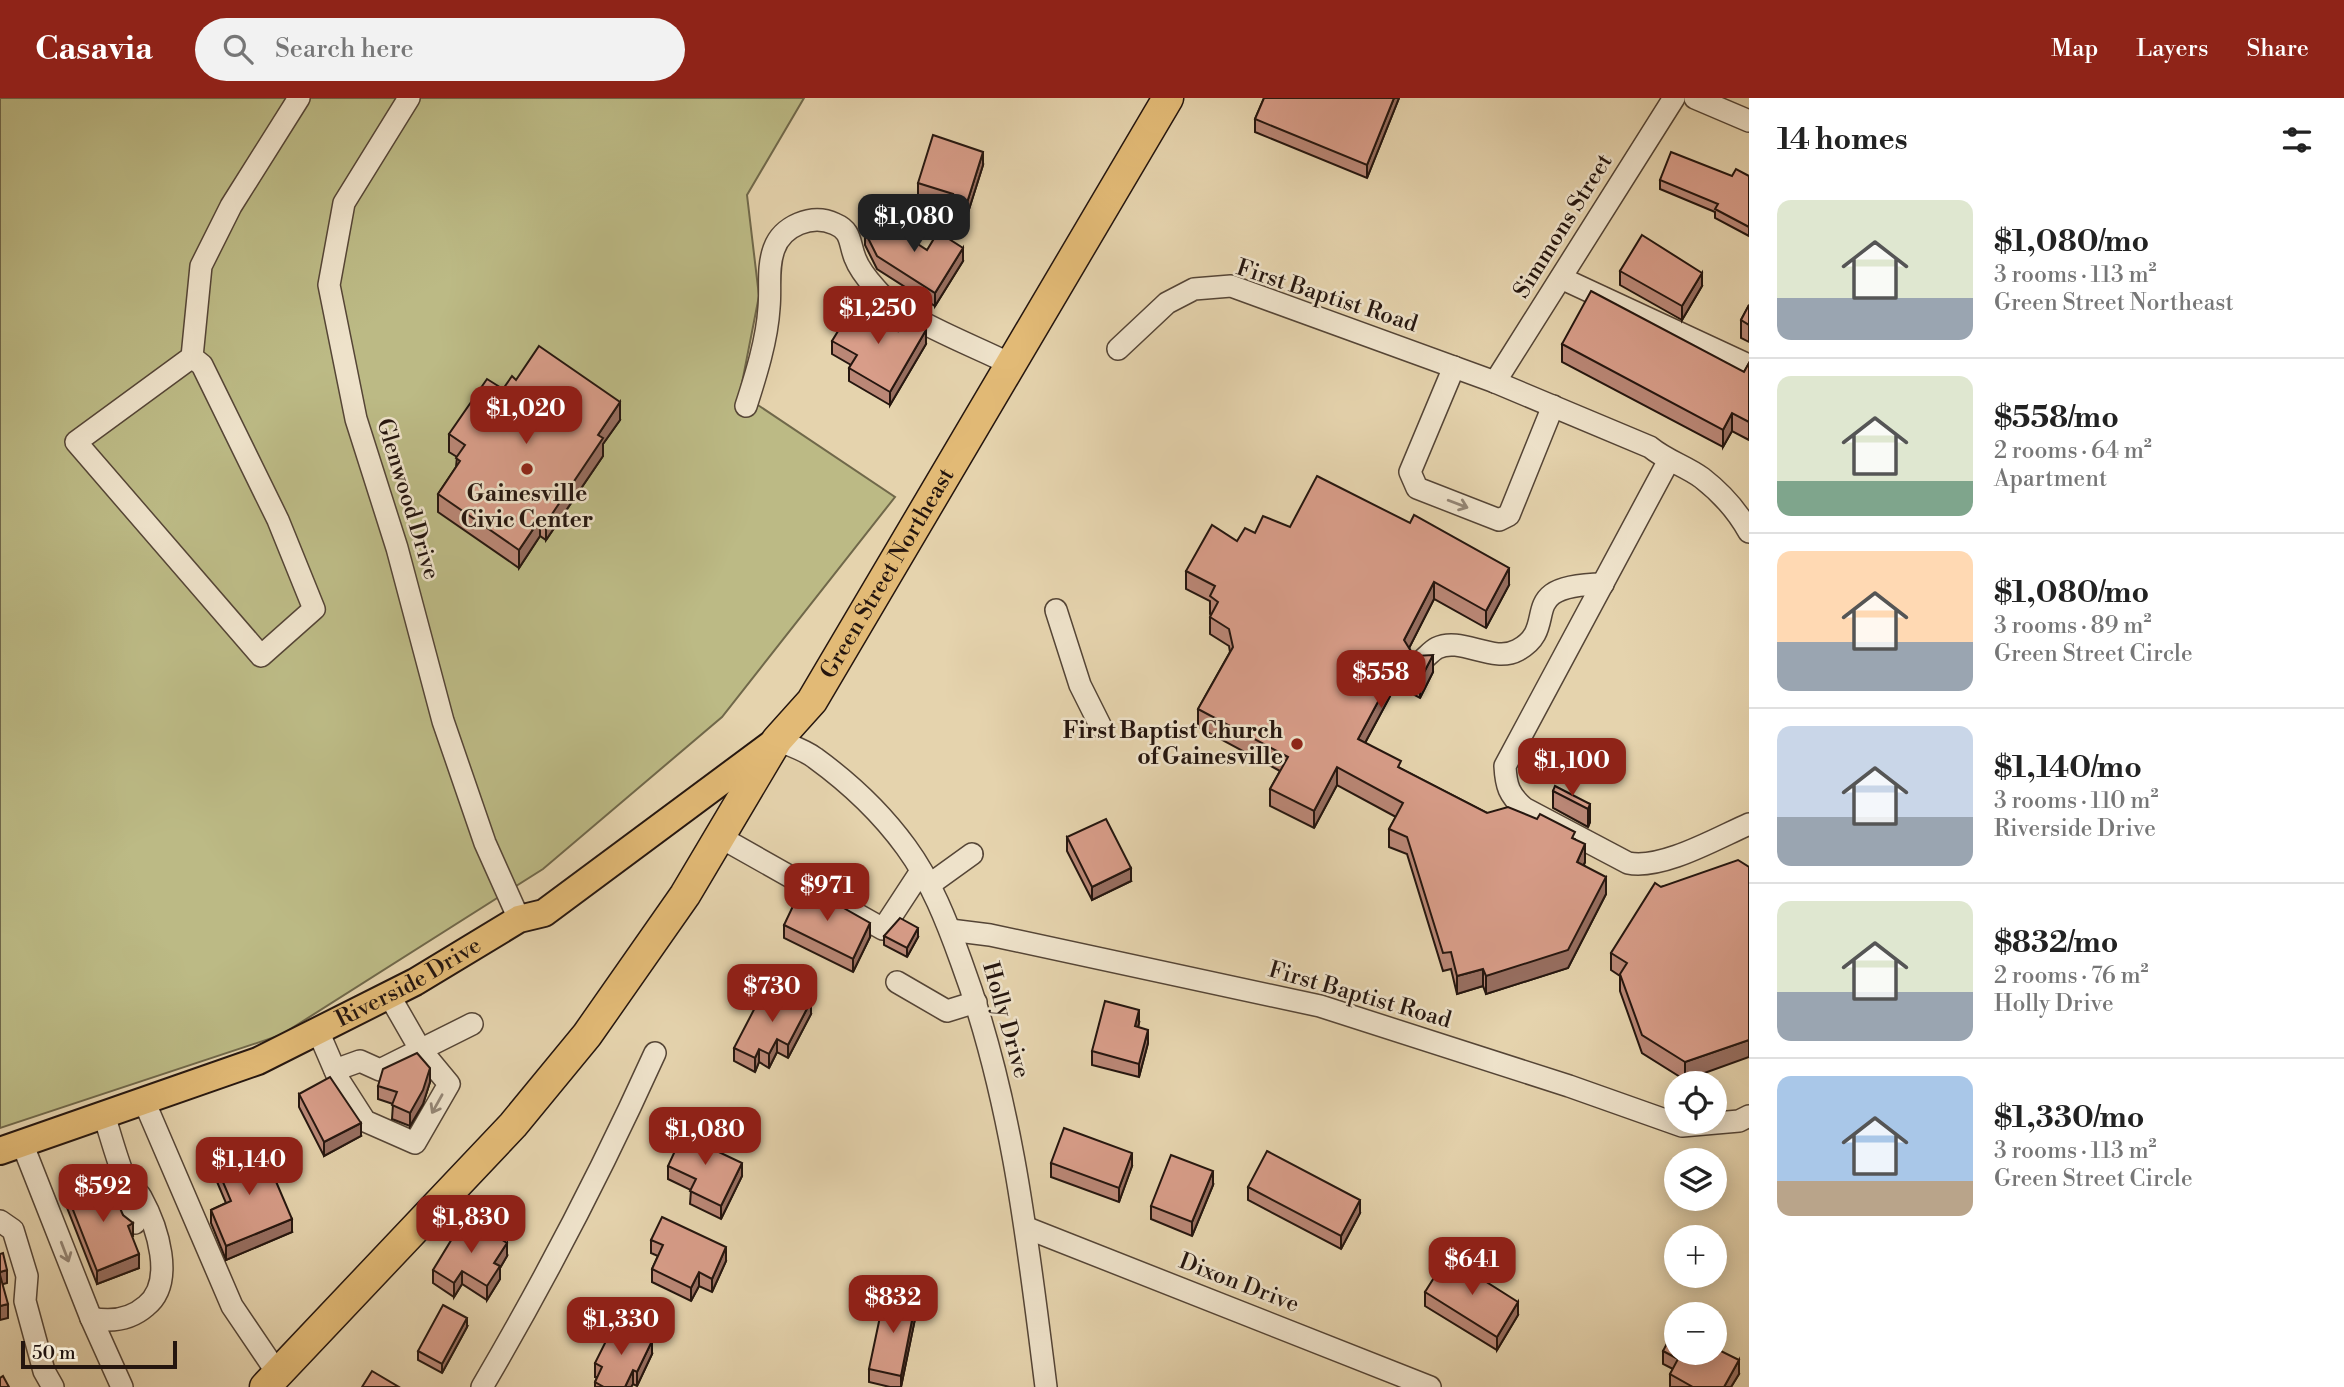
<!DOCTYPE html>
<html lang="en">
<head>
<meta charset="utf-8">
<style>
  :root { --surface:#fff; --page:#f2f2f2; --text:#222; --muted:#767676; --line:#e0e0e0; --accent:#8f2418 }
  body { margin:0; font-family:"Libre Bodoni",serif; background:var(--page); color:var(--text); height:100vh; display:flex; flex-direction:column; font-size:26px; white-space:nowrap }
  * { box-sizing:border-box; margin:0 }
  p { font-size:23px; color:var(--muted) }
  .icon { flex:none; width:38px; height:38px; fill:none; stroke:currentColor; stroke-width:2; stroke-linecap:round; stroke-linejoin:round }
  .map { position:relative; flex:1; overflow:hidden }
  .side { display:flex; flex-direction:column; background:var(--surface); width:595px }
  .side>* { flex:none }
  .fabs { position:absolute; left:1664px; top:973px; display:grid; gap:14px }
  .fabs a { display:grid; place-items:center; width:63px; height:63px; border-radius:50%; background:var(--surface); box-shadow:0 4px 18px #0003; font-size:35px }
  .scale { position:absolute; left:21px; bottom:18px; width:156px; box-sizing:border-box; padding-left:7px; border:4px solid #25160f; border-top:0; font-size:19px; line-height:24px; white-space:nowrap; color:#25160f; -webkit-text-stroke:5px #eee2ca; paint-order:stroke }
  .price { position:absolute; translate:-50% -60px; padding:0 16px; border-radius:14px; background:var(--accent); color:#fff; font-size:23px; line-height:46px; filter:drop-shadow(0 2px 4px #0008) }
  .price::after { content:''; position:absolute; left:50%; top:42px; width:21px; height:16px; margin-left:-10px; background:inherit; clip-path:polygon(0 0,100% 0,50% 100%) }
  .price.active { background:#222; color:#fff }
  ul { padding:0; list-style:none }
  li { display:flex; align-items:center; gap:21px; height:175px; padding:0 28px }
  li+li { border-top:2px solid var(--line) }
  li span { display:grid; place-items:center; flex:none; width:196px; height:140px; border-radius:14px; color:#555 }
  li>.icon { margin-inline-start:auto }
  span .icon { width:84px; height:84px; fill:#fffc; stroke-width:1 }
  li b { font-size:30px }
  h2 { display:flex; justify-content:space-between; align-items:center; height:84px; padding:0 28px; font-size:30px }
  header { display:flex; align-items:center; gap:42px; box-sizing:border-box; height:98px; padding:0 35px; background:var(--accent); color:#fff }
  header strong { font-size:33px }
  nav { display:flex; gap:38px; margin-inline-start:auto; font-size:24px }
  .search { width:490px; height:63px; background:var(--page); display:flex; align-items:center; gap:18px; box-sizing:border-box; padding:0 24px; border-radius:38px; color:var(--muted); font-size:26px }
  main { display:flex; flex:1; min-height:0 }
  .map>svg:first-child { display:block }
  .green { fill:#bcba85; stroke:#70684a; stroke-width:2 }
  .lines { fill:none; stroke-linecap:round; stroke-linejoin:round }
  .minor-casing { stroke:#554536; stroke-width:24 }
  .major-casing { stroke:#25160f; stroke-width:30 }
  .highway-casing { stroke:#25160f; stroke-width:33 }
  .minor { stroke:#eee2ca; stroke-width:21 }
  .major { stroke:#e2ba76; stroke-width:26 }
  .highway { stroke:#e2ba76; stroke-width:30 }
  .wall { fill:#ba8776; stroke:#25160f; stroke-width:2 }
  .shaded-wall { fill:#976e60; stroke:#25160f; stroke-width:2 }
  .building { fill:#d89d89; stroke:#25160f; stroke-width:2 }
  .oneway { stroke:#948676 }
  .poi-dot { fill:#8f2418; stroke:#eee2ca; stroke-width:2.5 }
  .labels { text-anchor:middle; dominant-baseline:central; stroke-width:5; stroke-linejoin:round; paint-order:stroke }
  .street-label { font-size:23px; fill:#25160f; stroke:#eee2ca }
  .poi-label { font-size:23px; font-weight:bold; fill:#25160f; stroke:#eee2ca }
</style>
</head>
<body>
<header>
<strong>Casavia</strong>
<div class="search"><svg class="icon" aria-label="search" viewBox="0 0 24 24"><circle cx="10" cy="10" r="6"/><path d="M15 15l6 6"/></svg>Search here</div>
<nav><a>Map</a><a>Layers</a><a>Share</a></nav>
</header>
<main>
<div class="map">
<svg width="1749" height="1289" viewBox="0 0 1749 1289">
  <rect width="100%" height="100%" fill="#e5d3ad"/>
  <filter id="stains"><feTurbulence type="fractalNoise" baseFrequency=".00286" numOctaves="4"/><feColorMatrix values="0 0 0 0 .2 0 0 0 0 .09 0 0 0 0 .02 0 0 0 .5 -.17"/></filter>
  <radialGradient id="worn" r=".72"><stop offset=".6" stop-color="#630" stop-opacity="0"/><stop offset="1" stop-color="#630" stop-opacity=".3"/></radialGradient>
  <polygon class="green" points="0,0 804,0 747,97 759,198 740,295 895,399 722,619 543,771 281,937 0,1030"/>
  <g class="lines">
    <g class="minor-casing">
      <g id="minor">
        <polyline points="409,0 344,105 329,187 356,321 397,450 443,623 485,745 519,821"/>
        <polyline points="1695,0 1749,23"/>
        <polyline points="1561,180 1744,265"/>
        <path d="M1118,251L1167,205L1194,191L1231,188L1495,284L1650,349C1667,363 1686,368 1702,380C1720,394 1738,414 1749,434"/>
        <polyline points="192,259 202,267 278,422 314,511 261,558 76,344 192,259 201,168 231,108 299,0"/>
        <polyline points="1454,269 1410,374 1417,390 1499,422 1509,417 1553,308"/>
        <polyline points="1495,284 1674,0"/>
        <path d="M746,308C756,277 767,242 769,210C771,190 767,170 774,151C782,128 812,115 835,126C852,133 849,145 855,160C859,171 868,182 876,191C901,221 973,247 1010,266"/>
        <path d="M1668,364L1505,668C1506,688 1509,697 1524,710L1628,765C1662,772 1717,740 1749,726"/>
        <polyline points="1056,512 1080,587 1101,629"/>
        <path d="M1420,564C1426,560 1431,553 1437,550C1461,538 1493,566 1518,552C1562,528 1511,487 1603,486"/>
        <path d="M777,642C789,647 805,652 815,660C848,684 882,716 906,749C931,783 947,824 961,863C1012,1000 1028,1145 1046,1289"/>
        <polyline points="720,739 883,831 921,773"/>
        <polyline points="929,787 972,756"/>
        <polyline points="950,832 990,837 1320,908 1569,988 1682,1028 1739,1023 1749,1018"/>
        <polyline points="897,884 947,913 976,904"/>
        <polyline points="318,933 340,984 365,1023 415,1045 449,986 420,951 389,897"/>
        <polyline points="335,972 360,963 380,972 472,926"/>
        <polyline points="144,1003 232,1208 278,1276"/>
        <polyline points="22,1045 91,1220 122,1289"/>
        <polyline points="127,1087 125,1101 135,1125"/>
        <polyline points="0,1123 13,1132 27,1178 25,1203 44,1273 53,1289"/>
        <polyline points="1027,1130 1430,1289"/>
        <path d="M91,1220C110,1224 130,1222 146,1208C176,1184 157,1128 141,1099C137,1092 129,1090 126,1084C117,1062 111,1039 104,1017"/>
        <path d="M482,1289C546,1180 603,1070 655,955"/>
      </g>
    </g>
    <g class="major-casing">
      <g id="major">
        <path id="s1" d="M0,1053L258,963L415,884L519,821L544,815L773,645"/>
      </g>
    </g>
    <g class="highway-casing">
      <g id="highway">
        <path id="s2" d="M265,1289L513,1027L587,937L685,797L777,642L812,603L1168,0"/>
      </g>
    </g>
    <use href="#minor" class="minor"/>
    <use href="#major" class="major"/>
    <use href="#highway" class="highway"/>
  </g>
  <g class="wall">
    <polygon points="1264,0 1399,0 1367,80 1255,34 1255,21"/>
    <polygon points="983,67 965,124 949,119 949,108 918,98 918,85"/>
    <polygon points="1732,78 1749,78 1749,138 1715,120 1715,114 1660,91 1660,82"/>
    <polygon points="865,134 927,152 963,163 935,208 877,171 865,147"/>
    <polygon points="1620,173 1702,188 1682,222 1620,187"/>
    <polygon points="1749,207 1749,244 1741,240 1741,222"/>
    <polygon points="898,233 926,246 890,307 849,283 849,270 851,267 832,256 832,243"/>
    <polygon points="1562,246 1744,274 1749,265 1749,342 1732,333 1723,349 1562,264"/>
    <polygon points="516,282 620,322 603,346 603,358 546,442 540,438 519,470 438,414 438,396 456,369 457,359 449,354 449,336"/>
    <polygon points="1290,429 1509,487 1486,530 1434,501 1409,550 1414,558 1433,574 1420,600 1396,587 1365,645 1401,671 1487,715 1575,741 1585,764 1584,767 1606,796 1568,870 1486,896 1483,888 1457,896 1451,871 1443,873 1407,756 1389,749 1389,731 1396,719 1337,687 1314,730 1270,708 1270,691 1280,673 1198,629 1198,611 1230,554 1229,548 1210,536 1210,519 1211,517 1210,516 1210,503 1186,491 1186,473 1237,443 1255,435"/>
    <polygon points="1553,693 1590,706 1590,724 1588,729 1553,710"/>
    <polygon points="1067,739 1131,783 1092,802 1067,753"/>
    <polygon points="1749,769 1685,982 1642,955 1620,893 1620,878 1611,872 1611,855 1661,789"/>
    <polygon points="784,827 870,839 853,874 784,840"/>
    <polygon points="884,838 918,839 907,859 884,847"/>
    <polygon points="779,911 811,916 788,960 777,954 769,970 759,964 755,974 734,963 734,950"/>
    <polygon points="1139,925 1138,929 1148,945 1139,979 1092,967 1092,953"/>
    <polygon points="430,984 423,1006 410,1028 392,1021 393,1006 378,1001 378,988"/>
    <polygon points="299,996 361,1038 324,1058 299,1009"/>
    <polygon points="708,1048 742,1078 721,1121 690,1106 691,1092 668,1081 668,1068"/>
    <polygon points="215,1065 292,1134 226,1162 211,1125 211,1112 226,1105 215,1079"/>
    <polygon points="1051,1065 1132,1068 1119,1104 1051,1079"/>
    <polygon points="1213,1087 1192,1138 1151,1121 1151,1108"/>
    <polygon points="1248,1089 1360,1115 1341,1151 1248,1102"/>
    <polygon points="66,1094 123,1117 133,1138 132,1139 139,1170 97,1186 66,1107"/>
    <polygon points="651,1142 726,1163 712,1194 699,1188 691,1203 652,1184 652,1171 658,1158 651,1155"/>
    <polygon points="507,1158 500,1170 500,1181 487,1202 462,1186 454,1199 433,1185 433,1172"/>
    <polygon points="1425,1194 1518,1217 1497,1252 1425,1208"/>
    <polygon points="916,1216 901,1289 890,1289 869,1284 869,1271"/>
    <polygon points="467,1229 442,1275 418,1262 418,1253"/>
    <polygon points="1663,1253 1739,1276 1731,1289 1670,1289 1670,1276 1673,1271 1663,1266"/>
    <polygon points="652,1256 637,1288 633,1286 631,1289 595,1289 595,1284 597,1279 595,1279 595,1265"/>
  </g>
  <g class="shaded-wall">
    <polygon points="1394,0 1399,0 1367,80 1367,67"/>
    <polygon points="983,54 983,67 965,124 965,111"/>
    <polygon points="963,150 963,163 935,208 935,195"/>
    <polygon points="1702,175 1702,188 1682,222 1682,208"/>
    <polygon points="926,232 926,246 890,307 890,294"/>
    <polygon points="620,304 620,322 603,346 603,358 546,442 546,425 598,337"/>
    <polygon points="1732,315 1732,333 1723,349 1723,332"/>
    <polygon points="540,421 540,438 519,470 519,452"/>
    <polygon points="1509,470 1509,487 1486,530 1486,513"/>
    <polygon points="1434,484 1434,501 1404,560 1404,542"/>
    <polygon points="1433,557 1433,574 1420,600 1420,582"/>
    <polygon points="1396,570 1396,587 1358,658 1358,641"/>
    <polygon points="1337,669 1337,687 1314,730 1314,713"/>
    <polygon points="1590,706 1590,724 1588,729 1588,711"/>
    <polygon points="1585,746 1585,764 1577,781 1577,764"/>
    <polygon points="1131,770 1131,783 1092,802 1092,789"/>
    <polygon points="1606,779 1606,796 1568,870 1486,896 1486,878"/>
    <polygon points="870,825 870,839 853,874 853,861"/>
    <polygon points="918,830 918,839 907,859 907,850"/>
    <polygon points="1483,871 1483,888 1457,896 1457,878"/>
    <polygon points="811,903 811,916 788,960 788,947"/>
    <polygon points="1139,912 1139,925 1135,941 1135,928"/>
    <polygon points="1148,932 1148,945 1139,979 1139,966"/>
    <polygon points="777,941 777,954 769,970 769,956"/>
    <polygon points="1749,942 1749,959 1685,982 1685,964"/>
    <polygon points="759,951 759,964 755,974 755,960"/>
    <polygon points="430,970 430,984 423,1006 410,1028 410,1015"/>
    <polygon points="361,1025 361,1038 324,1058 324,1044"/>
    <polygon points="1132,1055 1132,1068 1119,1104 1119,1090"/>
    <polygon points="742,1065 742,1078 721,1121 721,1108"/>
    <polygon points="1213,1073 1213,1087 1192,1138 1192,1124"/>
    <polygon points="1360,1102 1360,1115 1341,1151 1341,1138"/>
    <polygon points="292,1121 292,1134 226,1162 226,1148"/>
    <polygon points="133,1125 133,1138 128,1141 128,1128"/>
    <polygon points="507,1145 507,1158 500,1170 500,1181 487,1202 487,1188 494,1165"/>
    <polygon points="726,1149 726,1163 712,1194 712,1181"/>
    <polygon points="139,1156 139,1170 97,1186 97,1173"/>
    <polygon points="7,1172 7,1185 0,1187 0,1174"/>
    <polygon points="462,1173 462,1186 454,1199 454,1185"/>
    <polygon points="699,1174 699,1188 691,1203 691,1190"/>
    <polygon points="916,1202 916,1216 901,1289 901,1278"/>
    <polygon points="1518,1204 1518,1217 1497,1252 1497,1239"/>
    <polygon points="8,1206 8,1220 0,1222 0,1208"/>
    <polygon points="467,1220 467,1229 442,1275 442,1266"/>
    <polygon points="652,1243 652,1256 637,1288 637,1274"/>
    <polygon points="1739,1262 1739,1276 1731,1289 1724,1289"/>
    <polygon points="633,1272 633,1286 631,1289 625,1289"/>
  </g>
  <g class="building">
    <polygon points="1264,0 1394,0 1367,67 1255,21"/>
    <polygon points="933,37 983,54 965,111 949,106 953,96 918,85"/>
    <polygon points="1671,54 1732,78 1736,71 1749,78 1749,129 1715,111 1718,106 1660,82"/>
    <polygon points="875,118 927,152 938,134 963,150 935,195 877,158 865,134"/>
    <polygon points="1642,137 1702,175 1682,208 1620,173"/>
    <polygon points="1591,193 1744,274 1749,265 1749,324 1732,315 1723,332 1562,246"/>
    <polygon points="854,207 898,233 905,220 926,232 890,294 849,270 857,257 832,243"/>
    <polygon points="1749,207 1749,227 1741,222"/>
    <polygon points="539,248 620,304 598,337 603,340 546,425 540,421 519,452 438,396 460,363 456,360 465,347 449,336 487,281 503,291 512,278 516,282"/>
    <polygon points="1317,378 1410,425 1414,417 1509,470 1486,513 1434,484 1404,542 1414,558 1433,557 1420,582 1396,570 1358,641 1401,663 1398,669 1487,715 1508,709 1537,721 1540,716 1575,734 1572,740 1585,746 1577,764 1606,779 1568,852 1486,878 1483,871 1457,878 1451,854 1443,855 1407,739 1389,731 1403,705 1337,669 1314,713 1270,691 1288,659 1198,611 1233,549 1229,531 1210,519 1218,504 1210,498 1215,488 1186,473 1212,427 1237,443 1245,430 1255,435 1263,418 1290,429"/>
    <polygon points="1555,688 1590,706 1588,711 1553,693"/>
    <polygon points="1106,721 1131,770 1092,789 1067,739"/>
    <polygon points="1738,762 1749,769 1749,942 1685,964 1642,937 1620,876 1627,865 1611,855 1655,785 1661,789"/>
    <polygon points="803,787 870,825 853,861 784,827"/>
    <polygon points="900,820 918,830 907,850 884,838"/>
    <polygon points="790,891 811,903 788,947 777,941 769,956 759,951 755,960 734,950 760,900 779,911"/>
    <polygon points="1105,903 1139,912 1135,928 1148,932 1139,966 1092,953"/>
    <polygon points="417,955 430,970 423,992 410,1015 392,1007 397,994 378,988 383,971"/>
    <polygon points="330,979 361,1025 324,1044 299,996"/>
    <polygon points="686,1029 708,1039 704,1047 742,1065 721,1108 690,1093 696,1081 668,1068"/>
    <polygon points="1064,1030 1132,1055 1119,1090 1051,1065"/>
    <polygon points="260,1046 292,1121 226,1148 211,1112 231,1103 215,1065"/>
    <polygon points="1267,1053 1360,1102 1341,1138 1248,1089"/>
    <polygon points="1171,1057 1213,1073 1192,1124 1151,1108"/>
    <polygon points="106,1078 123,1117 133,1125 128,1128 139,1156 97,1173 66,1094"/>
    <polygon points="662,1119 726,1149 712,1181 699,1174 691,1190 652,1171 663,1147 651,1142"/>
    <polygon points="472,1123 507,1145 494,1165 500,1168 487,1188 462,1173 454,1185 433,1172 458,1131 464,1135"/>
    <polygon points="3,1155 7,1172 0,1174 0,1156"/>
    <polygon points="1447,1159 1518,1204 1497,1239 1425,1194"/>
    <polygon points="0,1177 8,1206 0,1208"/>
    <polygon points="885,1195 916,1202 901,1278 869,1271"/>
    <polygon points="443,1207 467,1220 442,1266 418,1253"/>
    <polygon points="615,1225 652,1243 637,1274 633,1272 625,1289 604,1289 595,1284 602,1269 595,1265"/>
    <polygon points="1676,1228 1676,1255 1715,1255 1715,1250 1739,1262 1724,1289 1693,1289 1670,1276 1678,1261 1663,1253"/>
    <polygon points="372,1273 399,1289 362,1289"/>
    <polygon points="3,1278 9,1289 0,1289 0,1280"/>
  </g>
  <defs><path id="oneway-shaft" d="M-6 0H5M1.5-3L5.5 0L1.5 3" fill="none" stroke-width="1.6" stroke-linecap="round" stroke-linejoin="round" transform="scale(1.75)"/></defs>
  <g class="oneway">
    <use href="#oneway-shaft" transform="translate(1458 406) rotate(21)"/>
    <use href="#oneway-shaft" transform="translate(437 1006) rotate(119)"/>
    <use href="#oneway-shaft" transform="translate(65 1154) rotate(69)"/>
  </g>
  <g class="poi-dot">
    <circle cx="527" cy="371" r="7"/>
    <circle cx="1297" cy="646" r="7"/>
  </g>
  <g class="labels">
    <g class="street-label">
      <text transform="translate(1563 128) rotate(-58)">Simmons Street</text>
      <text transform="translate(1327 198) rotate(18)">First Baptist Road</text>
      <text transform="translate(408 401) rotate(73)">Glenwood Drive</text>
      <text stroke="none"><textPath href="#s2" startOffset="1029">Green Street Northeast</textPath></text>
      <text stroke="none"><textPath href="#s1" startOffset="443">Riverside Drive</textPath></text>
      <text transform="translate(1360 897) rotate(16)">First Baptist Road</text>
      <text transform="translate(1006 922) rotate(74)">Holly Drive</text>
      <text transform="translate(1239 1185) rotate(21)">Dixon Drive</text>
    </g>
    <g class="poi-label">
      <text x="527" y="396">Gainesville<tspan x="527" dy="26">Civic Center</tspan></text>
      <text x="1283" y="633" text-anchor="end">First Baptist Church<tspan x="1283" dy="26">of Gainesville</tspan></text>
    </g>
  </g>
  <rect width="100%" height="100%" filter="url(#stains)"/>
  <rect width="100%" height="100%" fill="url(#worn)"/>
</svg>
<div class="fabs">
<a><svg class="icon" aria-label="locate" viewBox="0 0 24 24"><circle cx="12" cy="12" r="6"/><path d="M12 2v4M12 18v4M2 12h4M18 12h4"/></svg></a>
<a><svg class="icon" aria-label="layers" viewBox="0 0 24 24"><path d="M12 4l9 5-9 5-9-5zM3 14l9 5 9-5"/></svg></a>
<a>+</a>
<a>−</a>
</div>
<div class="scale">50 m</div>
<b class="price active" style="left:914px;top:156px">$1,080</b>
<b class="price" style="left:878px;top:248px">$1,250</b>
<b class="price" style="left:526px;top:348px">$1,020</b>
<b class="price" style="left:1381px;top:612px">$558</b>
<b class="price" style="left:1572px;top:700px">$1,100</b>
<b class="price" style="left:827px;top:825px">$971</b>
<b class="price" style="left:772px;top:926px">$730</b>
<b class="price" style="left:705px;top:1069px">$1,080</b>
<b class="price" style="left:249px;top:1099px">$1,140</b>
<b class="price" style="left:103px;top:1126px">$592</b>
<b class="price" style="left:471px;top:1157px">$1,830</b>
<b class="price" style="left:1472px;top:1199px">$641</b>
<b class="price" style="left:893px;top:1237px">$832</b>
<b class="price" style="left:621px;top:1259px">$1,330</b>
</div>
<section class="side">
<h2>14 homes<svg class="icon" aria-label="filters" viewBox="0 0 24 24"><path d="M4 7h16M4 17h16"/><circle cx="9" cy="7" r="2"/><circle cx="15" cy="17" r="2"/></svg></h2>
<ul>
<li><span style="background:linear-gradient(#dfe7d0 70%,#9aa5b1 0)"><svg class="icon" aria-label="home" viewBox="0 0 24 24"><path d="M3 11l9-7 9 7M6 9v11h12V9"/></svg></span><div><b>$1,080/mo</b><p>3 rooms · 113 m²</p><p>Green Street Northeast</p></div></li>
<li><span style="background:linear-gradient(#dfe7d0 75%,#7fa58c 0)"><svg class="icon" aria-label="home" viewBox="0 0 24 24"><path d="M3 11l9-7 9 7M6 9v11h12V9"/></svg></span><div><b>$558/mo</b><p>2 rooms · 64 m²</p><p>Apartment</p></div></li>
<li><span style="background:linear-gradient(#ffd9b3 65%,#9aa5b1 0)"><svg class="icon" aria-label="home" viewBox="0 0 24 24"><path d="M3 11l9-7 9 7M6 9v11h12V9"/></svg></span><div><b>$1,080/mo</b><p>3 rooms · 89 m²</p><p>Green Street Circle</p></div></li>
<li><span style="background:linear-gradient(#c9d6e8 65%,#9aa5b1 0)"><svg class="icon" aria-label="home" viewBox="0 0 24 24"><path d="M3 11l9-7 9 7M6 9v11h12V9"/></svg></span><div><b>$1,140/mo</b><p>3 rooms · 110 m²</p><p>Riverside Drive</p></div></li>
<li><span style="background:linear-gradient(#dfe7d0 65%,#9aa5b1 0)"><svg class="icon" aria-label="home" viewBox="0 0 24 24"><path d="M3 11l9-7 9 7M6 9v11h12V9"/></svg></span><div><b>$832/mo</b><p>2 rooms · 76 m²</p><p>Holly Drive</p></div></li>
<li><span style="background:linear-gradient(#a9c7e8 75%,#b9a48a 0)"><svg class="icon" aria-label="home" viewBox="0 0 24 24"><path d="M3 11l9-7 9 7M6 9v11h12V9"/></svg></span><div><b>$1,330/mo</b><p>3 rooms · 113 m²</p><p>Green Street Circle</p></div></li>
</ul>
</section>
</main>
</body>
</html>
